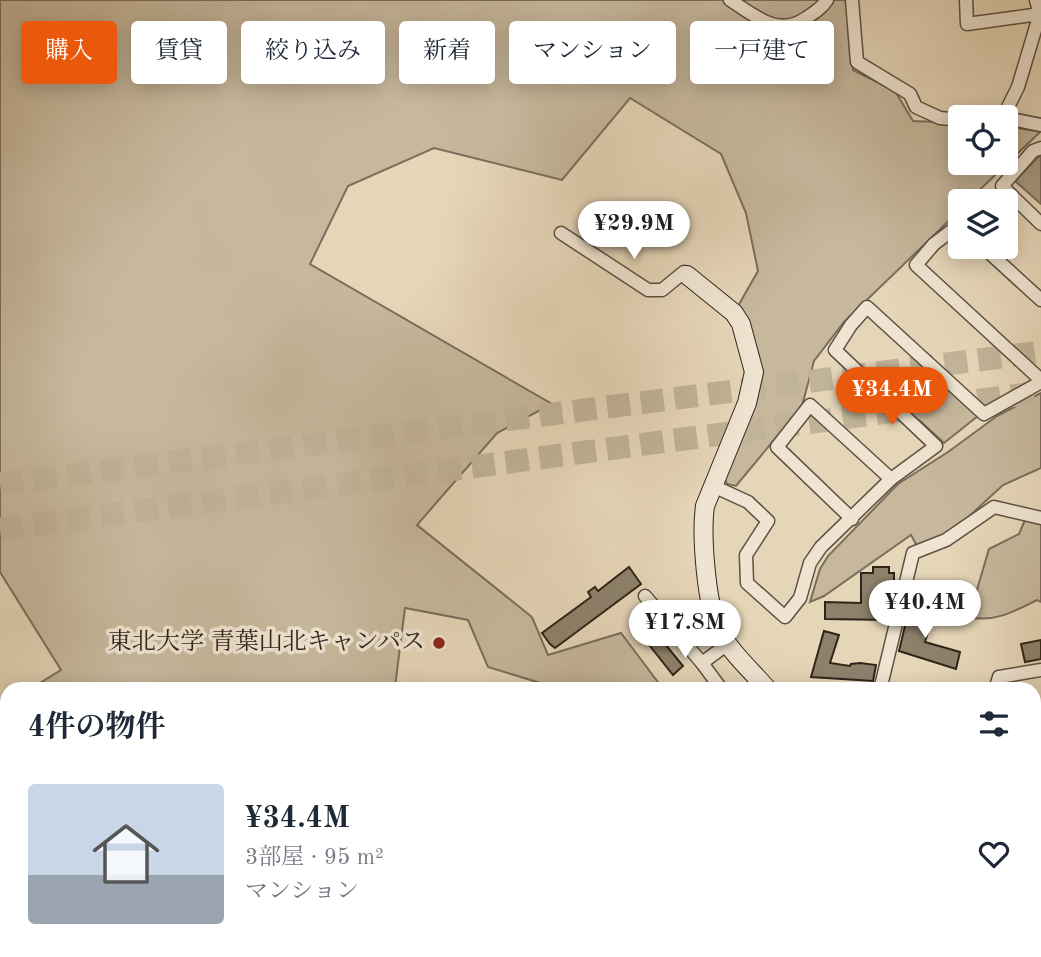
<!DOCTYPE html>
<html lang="ja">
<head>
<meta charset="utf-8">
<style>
  :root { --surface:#fff; --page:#f2f2f3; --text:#1f2937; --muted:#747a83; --line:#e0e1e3; --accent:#ea580c }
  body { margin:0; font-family:"Old Standard TT","Noto Serif JP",serif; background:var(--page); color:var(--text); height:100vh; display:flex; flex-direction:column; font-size:26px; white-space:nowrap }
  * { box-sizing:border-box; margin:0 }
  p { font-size:23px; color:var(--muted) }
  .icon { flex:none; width:38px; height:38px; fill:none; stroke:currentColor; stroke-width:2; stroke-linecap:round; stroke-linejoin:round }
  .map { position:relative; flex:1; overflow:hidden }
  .drawer { position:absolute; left:0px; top:682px; width:1041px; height:275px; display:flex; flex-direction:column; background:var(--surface); border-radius:21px 21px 0 0; box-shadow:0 4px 18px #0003 }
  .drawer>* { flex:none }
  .top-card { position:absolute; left:21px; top:21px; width:999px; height:63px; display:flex; gap:14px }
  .buttons { position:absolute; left:948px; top:105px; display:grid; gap:14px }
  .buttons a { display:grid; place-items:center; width:70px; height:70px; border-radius:7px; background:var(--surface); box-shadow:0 4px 18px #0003; font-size:35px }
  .price { position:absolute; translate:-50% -60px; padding:0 16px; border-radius:24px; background:#fff; color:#222; font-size:23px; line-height:46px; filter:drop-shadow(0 2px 4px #0008) }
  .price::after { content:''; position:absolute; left:50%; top:42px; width:21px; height:16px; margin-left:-10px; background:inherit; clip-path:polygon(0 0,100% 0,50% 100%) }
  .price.selected { background:var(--accent); color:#fff }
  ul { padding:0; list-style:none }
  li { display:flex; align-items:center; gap:21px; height:175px; padding:0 28px }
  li+li { border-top:2px solid var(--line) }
  li span { display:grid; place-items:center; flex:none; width:196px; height:140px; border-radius:7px; color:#555 }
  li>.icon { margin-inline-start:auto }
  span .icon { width:84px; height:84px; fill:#fffc; stroke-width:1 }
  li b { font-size:30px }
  h2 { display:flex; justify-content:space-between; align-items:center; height:84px; padding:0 28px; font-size:30px }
  .chip { padding:0 24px; border-radius:7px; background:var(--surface); box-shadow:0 4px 18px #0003; font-size:24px; line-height:63px }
  .chip.selected { background:var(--accent); color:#fff }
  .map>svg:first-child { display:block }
  .green { fill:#c7b89d; stroke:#7a6e5c; stroke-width:2 }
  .water { fill:#a79a82; stroke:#776b58; stroke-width:2 }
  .building { fill:#8e816c; stroke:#2e251a; stroke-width:2 }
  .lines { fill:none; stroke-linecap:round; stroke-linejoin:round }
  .highway-tunnel { stroke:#c1b398; stroke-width:23; stroke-dasharray:23 11; stroke-linecap:butt }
  .street-casing { stroke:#5c5142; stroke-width:15 }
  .secondary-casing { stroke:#2e251a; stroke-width:20 }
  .street { stroke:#efe4d1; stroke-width:12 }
  .secondary { stroke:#efe4d1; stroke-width:18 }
  .poi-dot { fill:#8f2418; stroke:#efe4d1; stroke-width:2.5 }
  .labels { text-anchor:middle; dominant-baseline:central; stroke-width:7; stroke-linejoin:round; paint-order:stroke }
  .poi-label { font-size:24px; fill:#2e251a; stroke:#efe4d1; text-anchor:end }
</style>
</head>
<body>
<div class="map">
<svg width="1041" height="957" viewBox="0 0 1041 957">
  <rect width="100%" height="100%" fill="#e6d6b8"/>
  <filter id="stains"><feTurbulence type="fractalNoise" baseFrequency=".00286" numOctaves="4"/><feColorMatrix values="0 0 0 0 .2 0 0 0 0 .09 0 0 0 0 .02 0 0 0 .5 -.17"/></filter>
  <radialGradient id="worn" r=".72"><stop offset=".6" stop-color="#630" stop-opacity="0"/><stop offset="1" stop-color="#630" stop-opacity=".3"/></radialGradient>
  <g class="green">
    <polygon points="0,0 847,0 853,70 895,91 913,121 961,123 961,163 1006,163 1006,126 1040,132 968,201 961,201 961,209 844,322 814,361 802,406 736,486 727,484 725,479 762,377 758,353 738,306 758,271 746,213 721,154 630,98 562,180 434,148 348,186 310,264 552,404 497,433 417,525 532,617 548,655 621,633 663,689 546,689 547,685 488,667 468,620 405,608 395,687 385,689 30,689 61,670 0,572"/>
    <polygon points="922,364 978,416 944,443 892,395"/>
    <polygon points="1041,393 1041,468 1003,485 951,533 917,546 911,535 824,596 810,602 820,569 828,556 898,484 948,452 997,416"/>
    <path d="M1025,520L1041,523V602L1037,600C1015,611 994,623 969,617L989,549L1019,534Z"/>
    <polygon points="7,704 7,928 0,928 0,709"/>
    <polygon points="1034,752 1041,754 1041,884 1034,880"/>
    <polygon points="606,950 782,950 779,957 605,957"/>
  </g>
  <polygon class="water" points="1038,157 1041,157 1041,204 1015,181"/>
  <g class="building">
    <polygon points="629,567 641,584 555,648 550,644 542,633 591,597 588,592 595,587 598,591"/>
    <polygon points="873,567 889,567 889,573 894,573 894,591 888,591 888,620 825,619 825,602 861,603 861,573 873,573"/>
    <polygon points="915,606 934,611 925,642 960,652 956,669 899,651 908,613 913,614"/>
    <polygon points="824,631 839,635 830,663 850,666 851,664 860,663 876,665 873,681 811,677"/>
    <polygon points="656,633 683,666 673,675 646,641"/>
    <polygon points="1041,640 1041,659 1025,662 1021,644"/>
  </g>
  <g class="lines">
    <g class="highway-tunnel">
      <polyline points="0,484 1041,352"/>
      <polyline points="0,529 1041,392"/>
    </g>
    <g class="street-casing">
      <g id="street">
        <path d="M730,0C754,15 778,38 806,18C814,13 822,8 827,0"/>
        <polyline points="852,0 857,62 910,94 916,107 940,118 961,120"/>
        <polyline points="966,0 967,24 1040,14"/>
        <polyline points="1003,117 1018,87 1038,20 1040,14 1036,0"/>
        <polyline points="1006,118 1041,125"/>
        <polyline points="1041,148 1033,151 1002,186 1041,224"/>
        <polyline points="961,226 959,225 934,244 916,265 1041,380"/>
        <polyline points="561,233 648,290 662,290 684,272 687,275"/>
        <polyline points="983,247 1041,300"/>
        <polyline points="713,486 748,502 768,521 746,555 747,583 785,617 800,598 810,563 821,547 891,479 936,446 835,350 851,325 867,307 984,414 1041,382"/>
        <polyline points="852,519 777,447 810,405 891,479"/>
        <polyline points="645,596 702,663"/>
        <polyline points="722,690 702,663 729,643"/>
        <polyline points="880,690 913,553 946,540 994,507 1041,518"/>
        <polyline points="995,690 999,677 1041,670"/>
      </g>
    </g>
    <g class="secondary-casing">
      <g id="secondary">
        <path d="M687,275L734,313L741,324L754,372L747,403L705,506C701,534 706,605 719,630C730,652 752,671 768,690"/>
        <polyline points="1034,743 1041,742"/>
        <polyline points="174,957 185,950"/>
      </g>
    </g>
    <use href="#street" class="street"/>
    <use href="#secondary" class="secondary"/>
  </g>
  <circle class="poi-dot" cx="439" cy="643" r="7"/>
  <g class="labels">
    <g class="poi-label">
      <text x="425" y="643">東北大学 青葉山北キャンパス</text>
    </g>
  </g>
  <rect width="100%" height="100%" filter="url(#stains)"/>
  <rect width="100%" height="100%" fill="url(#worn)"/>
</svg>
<div class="buttons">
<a><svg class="icon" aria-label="locate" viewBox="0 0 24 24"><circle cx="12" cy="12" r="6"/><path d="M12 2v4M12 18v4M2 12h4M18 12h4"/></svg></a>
<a><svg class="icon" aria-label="layers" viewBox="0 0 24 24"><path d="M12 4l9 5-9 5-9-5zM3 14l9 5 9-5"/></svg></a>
</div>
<b class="price" style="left:634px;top:261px">¥29.9M</b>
<b class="price selected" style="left:892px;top:427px">¥34.4M</b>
<b class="price" style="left:925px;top:640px">¥40.4M</b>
<b class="price" style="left:685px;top:660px">¥17.8M</b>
<div class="top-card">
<a class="chip selected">購入</a>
<a class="chip">賃貸</a>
<a class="chip">絞り込み</a>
<a class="chip">新着</a>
<a class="chip">マンション</a>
<a class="chip">一戸建て</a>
</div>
<section class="drawer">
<h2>4件の物件<svg class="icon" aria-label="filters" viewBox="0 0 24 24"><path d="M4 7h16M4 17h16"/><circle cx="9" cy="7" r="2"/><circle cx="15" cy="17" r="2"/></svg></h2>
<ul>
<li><span style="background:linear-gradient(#c9d6e8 65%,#9aa5b1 0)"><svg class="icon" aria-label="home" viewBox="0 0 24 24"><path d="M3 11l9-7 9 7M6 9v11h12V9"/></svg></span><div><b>¥34.4M</b><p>3部屋 · 95 m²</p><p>マンション</p></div><svg class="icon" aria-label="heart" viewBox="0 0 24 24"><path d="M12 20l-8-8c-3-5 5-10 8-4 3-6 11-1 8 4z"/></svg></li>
</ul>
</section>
</div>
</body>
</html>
